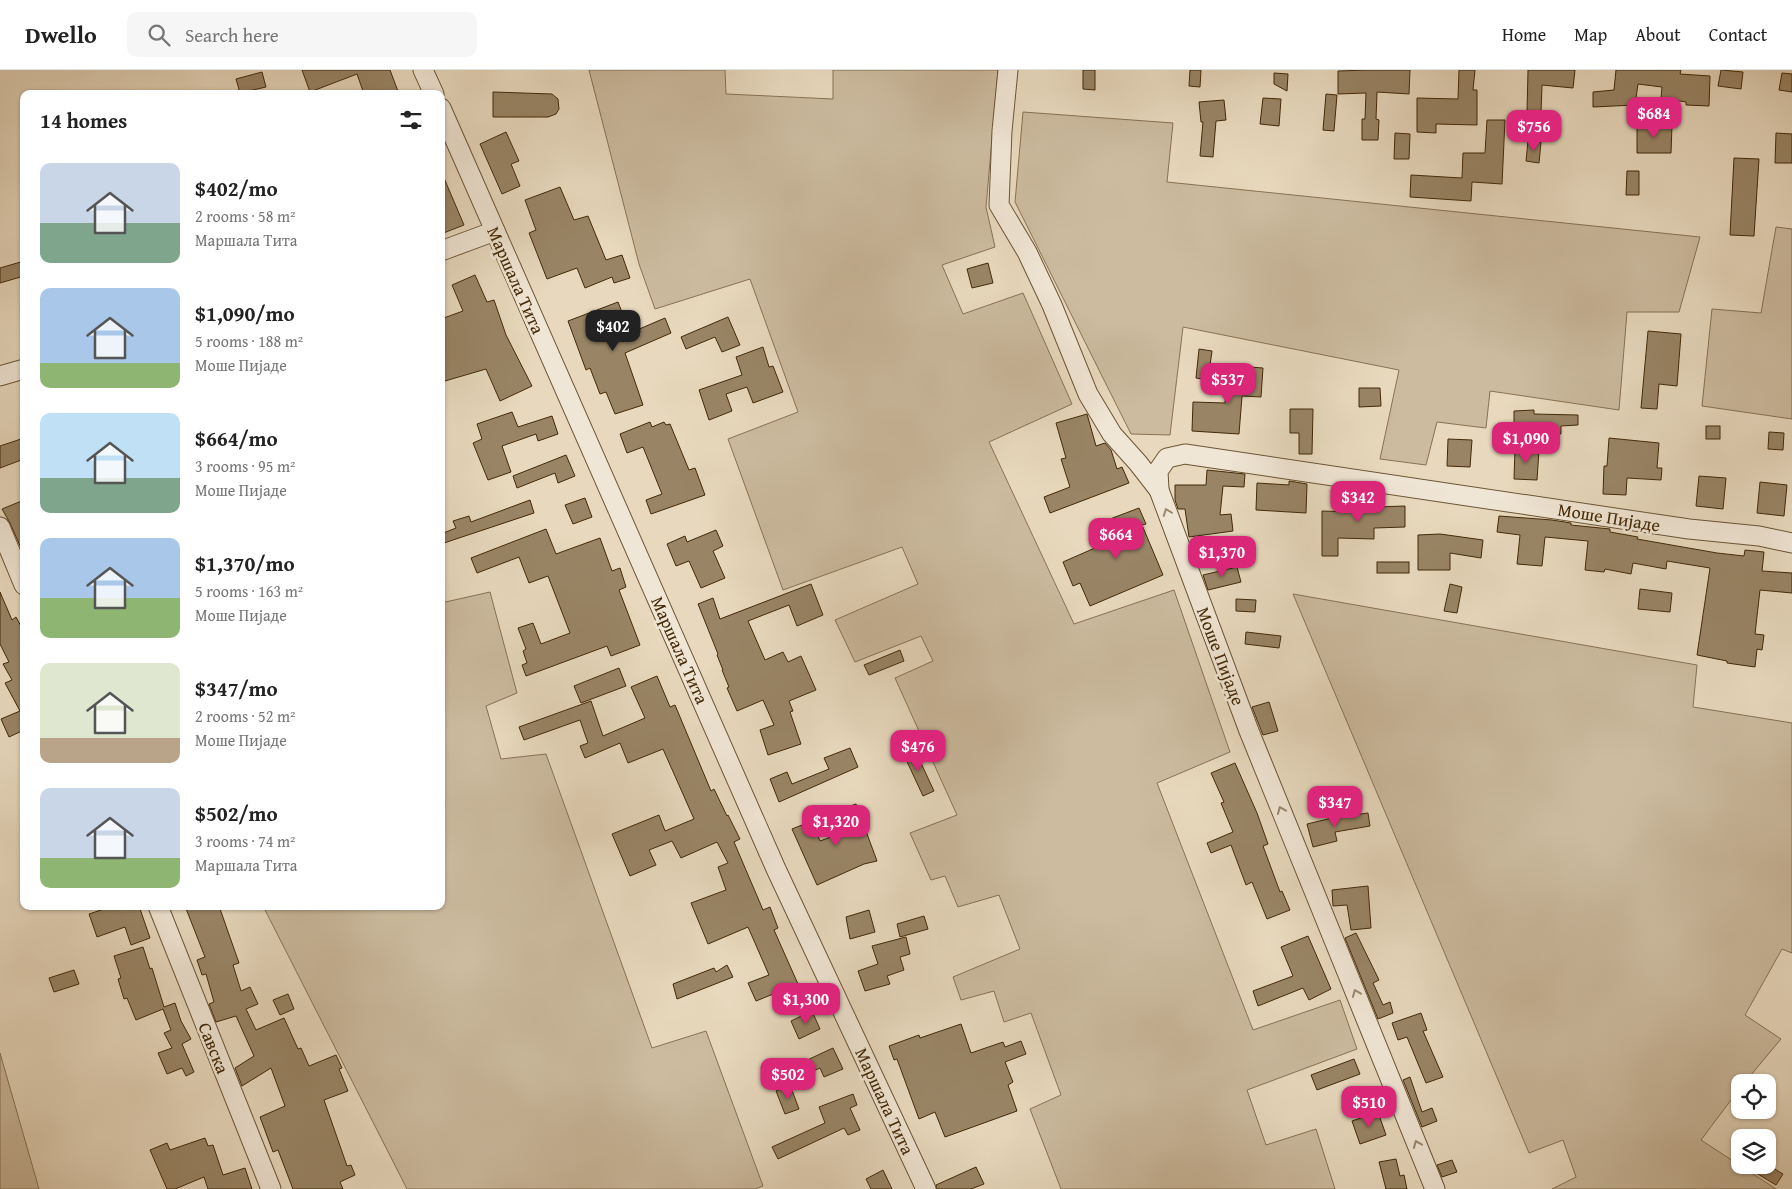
<!DOCTYPE html>
<html lang="en">
<head>
<meta charset="utf-8">
<style>
  :root { --surface:#fff; --page:#f6f6f6; --text:#222; --muted:#767676; --line:#e0e0e0; --accent:#db2777 }
  body { margin:0; font-family:"Gentium Book Plus",serif; background:var(--page); color:var(--text); height:100vh; display:flex; flex-direction:column; font-size:19px; white-space:nowrap }
  * { box-sizing:border-box; margin:0 }
  p { font-size:16px; color:var(--muted) }
  .icon { flex:none; width:28px; height:28px; fill:none; stroke:currentColor; stroke-width:2; stroke-linecap:round; stroke-linejoin:round }
  .map { position:relative; flex:1; overflow:hidden }
  .details { position:absolute; left:20px; top:20px; width:425px; height:820px; display:flex; flex-direction:column; background:var(--surface); border-radius:10px; box-shadow:0 1px 4px #0004 }
  .details>* { flex:none }
  .buttons { position:absolute; left:1731px; top:1004px; display:grid; gap:10px }
  .buttons a { display:grid; place-items:center; width:45px; height:45px; border-radius:10px; background:var(--surface); box-shadow:0 1px 4px #0004; font-size:25px }
  .price { position:absolute; translate:-50% -42px; padding:0 11px; border-radius:10px; background:var(--accent); color:#fff; font-size:16px; line-height:32px; filter:drop-shadow(0 1px 2px #0008) }
  .price::after { content:''; position:absolute; left:50%; top:30px; width:15px; height:11px; margin-left:-8px; background:inherit; clip-path:polygon(0 0,100% 0,50% 100%) }
  .price.current { background:#222; color:#fff }
  ul { padding:0; list-style:none }
  li { display:flex; align-items:center; gap:15px; height:125px; padding:0 20px }
  li span { display:grid; place-items:center; flex:none; width:140px; height:100px; border-radius:10px; color:#555 }
  li>.icon { margin-inline-start:auto }
  span .icon { width:60px; height:60px; fill:#fffc; stroke-width:1 }
  li b { font-size:21px }
  h2 { display:flex; justify-content:space-between; align-items:center; height:60px; padding:0 20px; font-size:21px }
  header { display:flex; align-items:center; gap:30px; box-sizing:border-box; height:70px; padding:0 25px; background:var(--surface); border-bottom:1px solid var(--line) }
  header strong { font-size:24px }
  nav { display:flex; gap:28px; margin-inline-start:auto; font-size:18px }
  .search { width:350px; height:45px; background:var(--page); display:flex; align-items:center; gap:12px; box-sizing:border-box; padding:0 18px; border-radius:10px; color:var(--muted); font-size:19px }
  .map>svg:first-child { display:block }
  .green { fill:#ccbb9f; stroke:#887253 }
  .building { fill:#998566; stroke:#432907 }
  .lines { fill:none; stroke-linecap:round; stroke-linejoin:round }
  .minor-casing { stroke:#6c5535; stroke-width:21 }
  .minor { stroke:#f0e6d5; stroke-width:19 }
  .oneway { stroke:#9a886e }
  .labels { text-anchor:middle; dominant-baseline:central; stroke-width:5; stroke-linejoin:round; paint-order:stroke }
  .street-label { font-size:18px; fill:#432907; stroke:#f0e6d5 }
</style>
</head>
<body>
<header>
<strong>Dwello</strong>
<div class="search"><svg class="icon" aria-label="search" viewBox="0 0 24 24"><circle cx="10" cy="10" r="6"/><path d="M15 15l6 6"/></svg>Search here</div>
<nav><a>Home</a><a>Map</a><a>About</a><a>Contact</a></nav>
</header>
<div class="map">
<svg width="1792" height="1119" viewBox="0 0 1792 1119">
  <rect width="100%" height="100%" fill="#e8d9be"/>
  <filter id="stains"><feTurbulence type="fractalNoise" baseFrequency=".004" numOctaves="4"/><feColorMatrix values="0 0 0 0 .2 0 0 0 0 .09 0 0 0 0 .02 0 0 0 .5 -.17"/></filter>
  <radialGradient id="worn" r=".72"><stop offset=".6" stop-color="#630" stop-opacity="0"/><stop offset="1" stop-color="#630" stop-opacity=".3"/></radialGradient>
  <g class="green">
    <polygon points="589,0 725,0 726,24 833,29 833,0 998,0 986,137 995,177 942,195 963,244 1023,223 1072,334 989,372 1074,554 1174,520 1230,682 1157,713 1253,960 1340,930 1357,979 1247,1020 1266,1075 1316,1059 1335,1119 1061,1119 1030,1039 1061,1025 1031,943 1004,952 994,921 961,930 953,907 1020,879 999,825 958,837 945,806 931,810 910,763 957,745 895,608 933,591 921,566 855,592 835,550 918,514 902,477 783,520 728,369 798,342 750,209 655,239 639,194"/>
    <polygon points="1023,42 1173,53 1167,112 1700,167 1679,242 1627,242 1619,340 1490,321 1486,358 1437,352 1426,395 1380,389 1399,300 1183,257 1170,365 1131,364 1015,132"/>
    <polygon points="1776,157 1792,159 1792,349 1702,336 1712,239 1761,243"/>
    <polygon points="490,522 517,623 486,636 501,689 546,684 652,978 706,961 763,1116 755,1119 407,1119 263,836 441,836 441,533"/>
    <polygon points="1293,524 1697,595 1693,637 1792,653 1792,883 1782,879 1745,945 1781,969 1745,1012 1740,1012 1740,1018 1701,1070 1776,1119 1552,1119 1576,1107 1563,1070 1529,1083"/>
    <polygon points="0,983 39,1119 0,1119"/>
  </g>
  <g class="building">
    <polygon points="302,0 390,0 399,24 364,24 357,4 310,22"/>
    <polygon points="1083,0 1095,0 1095,20 1083,19"/>
    <polygon points="1190,0 1201,0 1200,17 1189,16"/>
    <polygon points="1367,0 1410,0 1409,24 1377,22 1376,49 1379,50 1378,70 1362,70 1362,49 1365,49 1366,23 1338,24 1338,1"/>
    <polygon points="1459,0 1475,0 1473,20 1477,20 1477,55 1436,54 1436,63 1417,62 1417,28 1458,29"/>
    <polygon points="1528,0 1575,0 1573,18 1542,15 1541,43 1527,43"/>
    <polygon points="1616,0 1681,0 1680,4 1710,6 1709,36 1686,35 1686,32 1661,28 1662,17 1638,14 1635,35 1593,37 1593,22 1614,20"/>
    <polygon points="1721,0 1743,2 1741,19 1718,16"/>
    <polygon points="262,2 266,17 240,23 236,9"/>
    <polygon points="1274,3 1288,4 1287,21 1274,14"/>
    <polygon points="1782,3 1792,4 1792,22 1779,20"/>
    <polygon points="493,22 552,24 558,29 559,39 556,44 548,47 493,47"/>
    <polygon points="1326,24 1337,25 1334,61 1323,60"/>
    <polygon points="1263,28 1281,29 1279,56 1260,54"/>
    <polygon points="1224,30 1226,50 1216,51 1213,87 1200,86 1203,52 1201,52 1199,32"/>
    <polygon points="1487,50 1505,50 1502,114 1472,112 1471,131 1410,127 1411,105 1462,108 1463,83 1485,83"/>
    <polygon points="1637,55 1672,55 1671,83 1637,83"/>
    <polygon points="506,62 519,91 511,94 520,116 502,124 480,74"/>
    <polygon points="1395,63 1410,64 1409,89 1394,89"/>
    <polygon points="1776,63 1792,64 1792,93 1775,93"/>
    <polygon points="1528,71 1541,72 1539,93 1526,91"/>
    <polygon points="1734,88 1759,89 1754,166 1730,165"/>
    <polygon points="441,101 464,155 441,164"/>
    <polygon points="1627,101 1639,101 1639,125 1626,125"/>
    <polygon points="560,117 574,150 588,146 606,190 622,185 630,208 614,213 612,207 585,218 577,198 547,209 529,163 536,160 525,130"/>
    <polygon points="24,191 24,206 0,213 0,198"/>
    <polygon points="988,193 993,213 972,218 967,199"/>
    <polygon points="475,205 487,232 494,230 506,265 532,316 500,331 486,299 445,311 441,300 441,249 463,241 452,215"/>
    <polygon points="618,232 630,263 665,248 671,263 625,283 643,335 615,344 606,322 600,324 590,298 586,300 568,251"/>
    <polygon points="728,247 740,275 722,282 715,267 686,279 681,267"/>
    <polygon points="1648,261 1681,264 1677,316 1659,314 1657,339 1641,338"/>
    <polygon points="763,277 769,297 773,296 783,322 753,333 747,317 726,324 732,341 709,350 699,320 742,305 736,287"/>
    <polygon points="1199,279 1212,281 1208,310 1196,308"/>
    <polygon points="1237,296 1263,298 1261,327 1242,326 1239,364 1192,361 1193,332 1225,333 1226,322 1236,322"/>
    <polygon points="1359,318 1380,318 1381,336 1359,337"/>
    <polygon points="1290,339 1313,339 1312,384 1299,384 1299,363 1290,363"/>
    <polygon points="1534,340 1534,344 1578,345 1578,355 1561,356 1561,364 1547,364 1547,356 1514,356 1514,341"/>
    <polygon points="512,342 518,357 552,346 558,364 538,371 536,364 502,376 511,402 488,410 473,373 482,369 477,354"/>
    <polygon points="1087,344 1096,376 1105,373 1111,380 1117,399 1122,397 1129,413 1050,443 1044,427 1070,417 1061,389 1066,388 1056,353"/>
    <polygon points="650,352 652,357 664,352 666,355 670,354 689,400 695,398 705,425 651,444 646,430 662,424 643,377 627,383 620,364"/>
    <rect x="1706" y="356" width="14" height="13"/>
    <polygon points="1769,362 1784,363 1783,380 1768,379"/>
    <polygon points="24,368 24,389 0,398 0,376"/>
    <polygon points="1609,368 1659,373 1657,398 1662,398 1661,410 1627,408 1626,425 1603,424 1604,396 1607,396"/>
    <polygon points="1448,369 1472,370 1470,397 1447,396"/>
    <polygon points="1515,379 1539,380 1537,410 1514,409"/>
    <polygon points="566,385 575,406 558,413 555,403 517,418 513,406"/>
    <polygon points="1207,400 1245,404 1244,417 1223,416 1220,445 1231,444 1233,461 1189,467 1185,439 1178,439 1175,430 1175,415 1206,415"/>
    <polygon points="1699,406 1726,408 1723,439 1696,436"/>
    <polygon points="1289,411 1307,414 1306,443 1256,440 1257,413 1289,415"/>
    <polygon points="1760,412 1787,415 1784,446 1757,443"/>
    <polygon points="1352,426 1376,427 1375,437 1405,436 1405,457 1374,458 1374,469 1338,468 1338,486 1322,486 1322,441 1352,442"/>
    <polygon points="585,428 592,447 573,454 565,435"/>
    <polygon points="24,430 24,485 10,453 2,439"/>
    <polygon points="530,430 534,443 444,473 441,464 456,458 453,451 469,446 471,452"/>
    <polygon points="1139,438 1146,454 1142,455 1163,505 1090,536 1080,513 1073,516 1063,492 1104,474 1097,454"/>
    <polygon points="1499,446 1552,450 1571,453 1571,455 1610,459 1610,462 1638,467 1637,469 1717,483 1744,486 1745,480 1764,482 1762,501 1792,503 1792,523 1760,520 1755,564 1764,565 1762,580 1757,579 1755,597 1727,593 1727,591 1697,585 1710,498 1667,491 1666,499 1633,493 1631,504 1605,499 1604,502 1585,500 1588,471 1545,467 1542,496 1517,494 1520,465 1497,462"/>
    <polygon points="546,459 556,484 600,468 612,501 620,498 626,517 619,520 640,575 611,586 607,576 526,606 522,595 527,593 523,581 526,579 518,558 533,553 541,574 570,563 548,506 529,513 519,487 477,503 471,488"/>
    <polygon points="716,460 723,476 713,481 725,508 701,518 689,491 676,496 667,474 685,466 687,472"/>
    <polygon points="1440,464 1483,470 1481,488 1450,483 1450,500 1418,500 1418,465"/>
    <rect x="1377" y="492" width="32" height="11"/>
    <polygon points="1237,497 1241,512 1208,520 1203,505"/>
    <polygon points="811,514 823,545 797,556 789,535 748,551 765,590 783,582 788,592 801,586 816,620 789,631 793,641 790,642 801,674 768,685 760,660 774,655 763,630 737,641 727,618 729,617 722,600 723,600 717,585 718,584 698,534 713,528 720,549"/>
    <polygon points="1450,514 1462,517 1457,543 1444,541"/>
    <polygon points="1640,519 1672,523 1670,542 1638,539"/>
    <polygon points="0,522 12,550 16,547 24,562 24,660 9,667 1,649 20,641 5,613 12,610 3,594 9,592 0,574"/>
    <polygon points="1236,529 1256,530 1255,542 1236,541"/>
    <polygon points="1246,562 1281,566 1279,578 1245,574"/>
    <polygon points="900,580 904,591 869,605 864,595"/>
    <polygon points="619,598 626,616 581,633 574,616"/>
    <polygon points="657,606 670,637 675,635 711,721 714,719 727,746 728,745 740,769 734,772 763,840 770,837 778,858 774,860 798,914 756,931 748,913 769,905 748,857 708,874 691,833 726,820 718,797 728,793 717,772 681,788 672,771 649,780 656,795 630,806 612,764 659,745 665,761 694,749 663,679 628,693 620,673 585,688 580,676 588,673 580,650 524,670 519,657 591,631 603,666 645,648 631,617"/>
    <polygon points="1269,632 1278,661 1263,665 1252,637"/>
    <polygon points="850,678 858,697 779,732 770,709 787,702 792,714 829,699 824,688"/>
    <polygon points="914,678 934,721 923,726 903,683"/>
    <polygon points="1235,693 1257,743 1268,774 1263,776 1280,822 1282,821 1290,840 1267,849 1252,812 1246,815 1231,775 1211,783 1207,773 1233,762 1221,733 1224,732 1211,703"/>
    <polygon points="856,734 877,791 864,794 817,815 792,759 812,751 820,771 847,761 839,740"/>
    <polygon points="1368,743 1370,756 1335,762 1337,771 1313,777 1307,754 1332,748"/>
    <polygon points="1368,816 1371,858 1351,860 1347,835 1333,836 1332,820"/>
    <polygon points="113,836 139,836 150,868 131,875 125,857 97,867 89,844"/>
    <polygon points="185,836 219,836 239,893 233,895 241,921 250,917 258,934 246,939 256,960 284,948 298,979 301,978 309,996 336,985 342,998 339,999 348,1021 324,1030 347,1096 351,1095 355,1105 340,1112 343,1119 293,1119 278,1080 273,1082 260,1047 285,1036 271,998 242,1016 235,998 254,986 236,946 216,952 209,934 214,932 206,904 202,905 197,890 205,887"/>
    <polygon points="869,840 875,862 850,869 846,847"/>
    <polygon points="924,846 928,859 900,867 897,854"/>
    <polygon points="1356,863 1379,910 1373,913 1383,935 1390,932 1393,943 1378,949 1345,868"/>
    <polygon points="1308,866 1331,919 1309,930 1303,918 1258,936 1253,921 1293,906 1281,877"/>
    <polygon points="906,867 910,884 900,887 904,900 887,906 890,914 865,921 858,901 878,894 872,876"/>
    <polygon points="143,877 150,899 152,898 164,937 175,933 181,951 191,969 182,974 194,1002 186,1006 182,998 167,1004 158,983 172,978 164,963 171,960 163,939 136,950 127,928 124,929 118,909 121,908 114,886"/>
    <polygon points="727,895 733,907 677,929 673,914 714,898 716,902"/>
    <polygon points="74,900 79,914 54,922 49,908"/>
    <polygon points="288,924 294,939 280,945 273,930"/>
    <polygon points="812,941 820,959 799,969 791,951"/>
    <polygon points="1421,943 1427,960 1423,961 1443,1007 1426,1013 1407,967 1398,970 1392,953"/>
    <polygon points="961,954 971,983 1003,972 1005,977 1021,971 1026,984 1005,992 1013,1012 1008,1015 1017,1041 945,1067 935,1042 919,1049 897,989 894,990 889,976 919,965 920,968"/>
    <polygon points="833,978 843,999 824,1007 820,998 794,1010 788,999"/>
    <polygon points="1354,989 1360,1004 1317,1020 1311,1005"/>
    <polygon points="1410,1007 1422,1042 1432,1038 1437,1051 1422,1057 1403,1010"/>
    <polygon points="790,1015 799,1039 785,1044 776,1021"/>
    <polygon points="853,1024 857,1035 850,1038 860,1060 848,1065 844,1058 778,1089 772,1077 825,1053 819,1037"/>
    <polygon points="1378,1042 1386,1065 1360,1074 1352,1051"/>
    <polygon points="205,1068 208,1076 213,1075 223,1105 245,1098 252,1119 208,1119 204,1107 175,1119 167,1119 150,1080 167,1073 170,1080"/>
    <polygon points="1396,1089 1400,1106 1404,1105 1407,1119 1386,1119 1379,1092"/>
    <polygon points="1452,1090 1457,1102 1442,1107 1437,1095"/>
    <polygon points="1743,1095 1768,1095 1783,1104 1776,1115"/>
    <polygon points="976,1097 984,1114 971,1119 937,1119 936,1115"/>
    <polygon points="883,1100 892,1119 871,1119 866,1109"/>
  </g>
  <g class="lines">
    <g class="minor-casing">
      <g id="minor">
        <polyline points="423,0 434,24"/>
        <polyline points="1008,0 1002,61 999,135 1027,182 1052,235 1088,324 1112,364 1138,393 1159,420"/>
        <polyline points="441,38 776,799 926,1119"/>
        <polyline points="441,181 495,161"/>
        <polyline points="0,306 24,299"/>
        <polyline points="0,457 24,515"/>
        <polyline points="158,836 271,1119"/>
        <polyline points="1435,1119 1249,661 1159,420 1158,401 1167,388 1185,384 1689,459 1759,466 1792,473"/>
      </g>
    </g>
    <use href="#minor" class="minor"/>
  </g>
  <defs><path id="oneway-chevron" d="M-2-3.5L2.5 0L-2 3.5" fill="none" stroke-width="1.6" stroke-linecap="round" stroke-linejoin="round" transform="scale(1.25)"/></defs>
  <g class="oneway">
    <use href="#oneway-chevron" transform="translate(1167 442) rotate(-111)"/>
    <use href="#oneway-chevron" transform="translate(1281 740) rotate(-112)"/>
    <use href="#oneway-chevron" transform="translate(1356 923) rotate(-112)"/>
    <use href="#oneway-chevron" transform="translate(1417 1074) rotate(-112)"/>
  </g>
  <g class="labels">
    <g class="street-label">
      <text transform="translate(516 210) rotate(66)">Маршала Тита</text>
      <text transform="translate(1609 447) rotate(9)">Моше Пијаде</text>
      <text transform="translate(680 580) rotate(66)">Маршала Тита</text>
      <text transform="translate(1221 586) rotate(69)">Моше Пијаде</text>
      <text transform="translate(214 978) rotate(68)">Савска</text>
      <text transform="translate(885 1031) rotate(65)">Маршала Тита</text>
    </g>
  </g>
  <rect width="100%" height="100%" filter="url(#stains)"/>
  <rect width="100%" height="100%" fill="url(#worn)"/>
</svg>
<div class="buttons">
<a><svg class="icon" aria-label="locate" viewBox="0 0 24 24"><circle cx="12" cy="12" r="6"/><path d="M12 2v4M12 18v4M2 12h4M18 12h4"/></svg></a>
<a><svg class="icon" aria-label="layers" viewBox="0 0 24 24"><path d="M12 4l9 5-9 5-9-5zM3 14l9 5 9-5"/></svg></a>
</div>
<b class="price" style="left:1654px;top:69px">$684</b>
<b class="price" style="left:1534px;top:82px">$756</b>
<b class="price current" style="left:613px;top:282px">$402</b>
<b class="price" style="left:1228px;top:335px">$537</b>
<b class="price" style="left:1526px;top:394px">$1,090</b>
<b class="price" style="left:1358px;top:453px">$342</b>
<b class="price" style="left:1116px;top:490px">$664</b>
<b class="price" style="left:1222px;top:508px">$1,370</b>
<b class="price" style="left:918px;top:702px">$476</b>
<b class="price" style="left:1335px;top:758px">$347</b>
<b class="price" style="left:836px;top:777px">$1,320</b>
<b class="price" style="left:806px;top:955px">$1,300</b>
<b class="price" style="left:788px;top:1030px">$502</b>
<b class="price" style="left:1369px;top:1058px">$510</b>
<section class="details">
<h2>14 homes<svg class="icon" aria-label="filters" viewBox="0 0 24 24"><path d="M4 7h16M4 17h16"/><circle cx="9" cy="7" r="2"/><circle cx="15" cy="17" r="2"/></svg></h2>
<ul>
<li><span style="background:linear-gradient(#c9d6e8 60%,#7fa58c 0)"><svg class="icon" aria-label="home" viewBox="0 0 24 24"><path d="M3 11l9-7 9 7M6 9v11h12V9"/></svg></span><div><b>$402/mo</b><p>2 rooms · 58 m²</p><p>Маршала Тита</p></div></li>
<li><span style="background:linear-gradient(#a9c7e8 75%,#8fb573 0)"><svg class="icon" aria-label="home" viewBox="0 0 24 24"><path d="M3 11l9-7 9 7M6 9v11h12V9"/></svg></span><div><b>$1,090/mo</b><p>5 rooms · 188 m²</p><p>Моше Пијаде</p></div></li>
<li><span style="background:linear-gradient(#bfe0f5 65%,#7fa58c 0)"><svg class="icon" aria-label="home" viewBox="0 0 24 24"><path d="M3 11l9-7 9 7M6 9v11h12V9"/></svg></span><div><b>$664/mo</b><p>3 rooms · 95 m²</p><p>Моше Пијаде</p></div></li>
<li><span style="background:linear-gradient(#a9c7e8 60%,#8fb573 0)"><svg class="icon" aria-label="home" viewBox="0 0 24 24"><path d="M3 11l9-7 9 7M6 9v11h12V9"/></svg></span><div><b>$1,370/mo</b><p>5 rooms · 163 m²</p><p>Моше Пијаде</p></div></li>
<li><span style="background:linear-gradient(#dfe7d0 75%,#b9a48a 0)"><svg class="icon" aria-label="home" viewBox="0 0 24 24"><path d="M3 11l9-7 9 7M6 9v11h12V9"/></svg></span><div><b>$347/mo</b><p>2 rooms · 52 m²</p><p>Моше Пијаде</p></div></li>
<li><span style="background:linear-gradient(#c9d6e8 70%,#8fb573 0)"><svg class="icon" aria-label="home" viewBox="0 0 24 24"><path d="M3 11l9-7 9 7M6 9v11h12V9"/></svg></span><div><b>$502/mo</b><p>3 rooms · 74 m²</p><p>Маршала Тита</p></div></li>
</ul>
</section>
</div>
</body>
</html>
